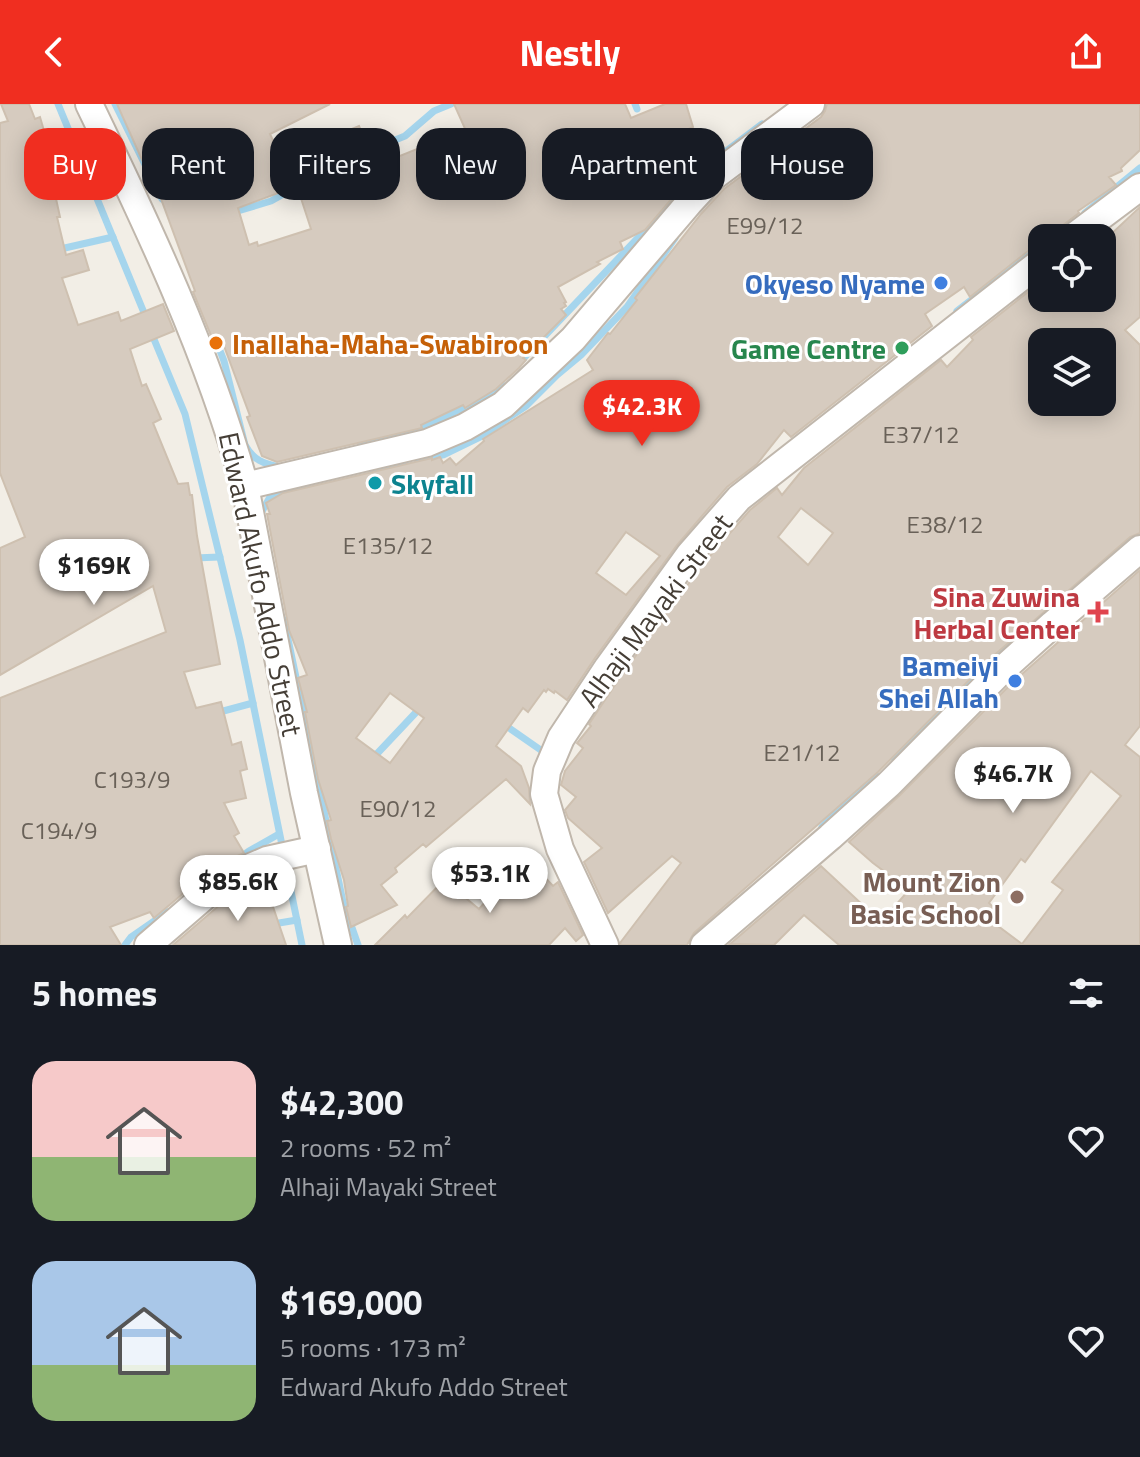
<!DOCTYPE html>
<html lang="en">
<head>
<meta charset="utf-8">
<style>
  :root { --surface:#171b24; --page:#20242c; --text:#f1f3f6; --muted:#9ea1a6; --accent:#f02e20 }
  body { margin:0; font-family:"Titillium Web",sans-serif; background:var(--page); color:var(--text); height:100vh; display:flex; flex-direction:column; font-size:30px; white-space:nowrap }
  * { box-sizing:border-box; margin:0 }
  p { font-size:26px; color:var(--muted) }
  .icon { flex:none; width:44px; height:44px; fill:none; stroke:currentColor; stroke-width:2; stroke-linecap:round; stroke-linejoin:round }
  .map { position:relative; height:841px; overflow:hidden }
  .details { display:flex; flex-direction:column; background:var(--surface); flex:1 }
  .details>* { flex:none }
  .hud { position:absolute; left:24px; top:24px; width:1092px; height:72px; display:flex; gap:16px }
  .fabs { position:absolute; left:1028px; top:120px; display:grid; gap:16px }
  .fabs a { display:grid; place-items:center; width:88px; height:88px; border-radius:16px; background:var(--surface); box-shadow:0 4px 20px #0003; font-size:40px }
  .price { position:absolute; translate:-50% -68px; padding:0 18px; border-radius:28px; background:#fff; color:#222; font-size:26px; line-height:52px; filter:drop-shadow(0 2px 4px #0008) }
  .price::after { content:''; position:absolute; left:50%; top:48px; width:24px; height:18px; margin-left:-12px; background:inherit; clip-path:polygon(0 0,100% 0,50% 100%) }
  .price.selected { background:var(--accent); color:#fff }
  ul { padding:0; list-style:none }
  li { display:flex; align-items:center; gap:24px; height:200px; padding:0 32px }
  li span { display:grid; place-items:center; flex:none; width:224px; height:160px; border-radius:24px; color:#555 }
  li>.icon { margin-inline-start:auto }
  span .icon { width:96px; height:96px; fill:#fffc; stroke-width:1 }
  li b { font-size:34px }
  h2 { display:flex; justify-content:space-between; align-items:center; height:96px; padding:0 32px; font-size:34px }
  .tag { padding:0 28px; border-radius:24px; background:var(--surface); box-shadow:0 4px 20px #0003; font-size:28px; line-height:72px }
  .tag.selected { background:var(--accent); color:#fff }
  header { display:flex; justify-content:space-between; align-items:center; height:104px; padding:0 32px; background:var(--accent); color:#fff; font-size:36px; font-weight:700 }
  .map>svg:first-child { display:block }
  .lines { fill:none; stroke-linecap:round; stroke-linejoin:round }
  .stream { stroke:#a5d5ed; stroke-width:7 }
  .building { fill:#d6cbbf; stroke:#cec0b0; stroke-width:2; fill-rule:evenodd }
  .minor-casing { stroke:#c0b7ac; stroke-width:30 }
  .minor { stroke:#fff; stroke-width:26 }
  .shop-dot { fill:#3f7fe0; stroke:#fff; stroke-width:3 }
  .food-dot { fill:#e8710a; stroke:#fff; stroke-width:3 }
  .leisure-dot { fill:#2e9e5b; stroke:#fff; stroke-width:3 }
  .culture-dot { fill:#0f9aa8; stroke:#fff; stroke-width:3 }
  .health-dot { fill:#e0444e; stroke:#fff; stroke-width:3 }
  .education-dot { fill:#8d6e63; stroke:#fff; stroke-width:3 }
  .labels { text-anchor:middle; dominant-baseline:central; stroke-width:6; stroke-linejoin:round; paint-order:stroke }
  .number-label { font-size:24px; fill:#696158 }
  .shop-label { font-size:28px; font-weight:bold; fill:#366cbe; stroke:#fff; text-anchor:end }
  .food-label { font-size:28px; font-weight:bold; fill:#c56008; stroke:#fff; text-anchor:start }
  .leisure-label { font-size:28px; font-weight:bold; fill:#27864d; stroke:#fff; text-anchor:end }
  .culture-label { font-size:28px; font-weight:bold; fill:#0d838f; stroke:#fff; text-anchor:start }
  .street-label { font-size:28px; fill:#453e36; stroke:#fff }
  .health-label { font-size:28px; font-weight:bold; fill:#be3a42; stroke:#fff; text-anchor:end }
  .education-label { font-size:28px; font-weight:bold; fill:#785e54; stroke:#fff; text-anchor:end }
</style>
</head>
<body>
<header><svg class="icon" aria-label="back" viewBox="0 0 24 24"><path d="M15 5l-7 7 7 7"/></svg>Nestly<svg class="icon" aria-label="share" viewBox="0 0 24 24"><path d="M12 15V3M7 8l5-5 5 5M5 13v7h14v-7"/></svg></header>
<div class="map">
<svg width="1140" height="841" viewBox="0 0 1140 841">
  <rect width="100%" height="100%" fill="#f2eee6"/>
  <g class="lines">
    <g class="stream">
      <polyline points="58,0 147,216"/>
      <polyline points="115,0 162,95"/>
      <polyline points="635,0 637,5"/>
      <polyline points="360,46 370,41 378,43 405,32 434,7 451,0"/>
      <polyline points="721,51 762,20"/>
      <polyline points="231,109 271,97 296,83"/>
      <polyline points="1085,109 1140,64"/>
      <polyline points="1051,134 1069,121"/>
      <polyline points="56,146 113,133"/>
      <polyline points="957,207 1042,141"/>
      <path d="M212,226L224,257L245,341C253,356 264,360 280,363"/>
      <polyline points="151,228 185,310 240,536 283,746"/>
      <polyline points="518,260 691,78"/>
      <polyline points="361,341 430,320 460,305 480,297 494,288 501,279"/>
      <polyline points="418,358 443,351 480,333 526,302 557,271 581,251 627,203 675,134"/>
      <polyline points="371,365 406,361"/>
      <polyline points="262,414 261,409 270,393 308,379"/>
      <polyline points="194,454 220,453"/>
      <polyline points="284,516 343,798 358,841"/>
      <polyline points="216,609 253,599"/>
      <polyline points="502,619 545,649"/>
      <polyline points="893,653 1017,533 1095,464 1140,429"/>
      <polyline points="373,654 422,602"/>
      <polyline points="822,723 875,670"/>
      <polyline points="235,758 249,747 279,730"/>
      <polyline points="285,758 302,841"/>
      <polyline points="279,819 297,816"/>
      <polyline points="125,841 131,833 167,808"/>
    </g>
  </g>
  <g class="building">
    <polygon points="1,0 29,0 35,15 40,13 49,44 35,48 42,84 53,81 60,113 57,113 66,151 83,146 89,166 62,174 78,221 118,208 121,217 163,200 174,227 130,245 142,282 146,280 161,315 153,319 178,380 188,379 190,391 192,391 197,432 220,560 184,568 196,604 221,598 232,641 241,638 247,665 240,667 246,694 224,699 239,729 234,732 244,749 217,761 154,814 150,808 110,823 121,841 0,841 0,594 166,528 153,482 0,571 0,444 25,433 0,369 0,19 8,17"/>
    <path d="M117,0H330L270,30L281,54L359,22L371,50L390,42L395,54L417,45L419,50L467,29L454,0H625L631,14L665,0H686L693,23L667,35L687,77L645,126L620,138L623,145L597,158L600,160L558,183L566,198L564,199L566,202L561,205L566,211L523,254L526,256L519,264L496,285L465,304L463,301L421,321L422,324L277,358L262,352L247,313L250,312L221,234L216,236L215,233L212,234L193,188L195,187L150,65L147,67ZM297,82L311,125L258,142L257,138L249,141L238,104Z"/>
    <path d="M827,0H1140V46L1121,64L1122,67L1109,73L1116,81L1078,107L1079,109L1062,122L1058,127L1056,134H1042V141L1032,144L970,193L964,183L925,210L932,222L791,333L784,326L757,360L727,383L677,441L595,554L567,596L555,587L554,589L548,585L546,588L544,586L528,608L523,604L496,642L521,662L529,684L530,700L506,675L426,743L423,740L395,764L397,768L381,781L397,801L351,823L346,803L348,802L344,776L331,735L327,717L331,716L318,675L305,608H307L298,574L307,571L289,526L267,410H270L266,399L283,389L432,354V356L440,353L443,359L450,354L456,361L484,337L483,335L593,266L587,256L608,229L610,230L637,196L635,194L701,110L724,85L821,13L825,7ZM626,428L660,452L626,491L596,469ZM390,589L424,614L390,659L356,634Z"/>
    <path d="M1140,103V213L1125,226L1140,241V429L1130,433L991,554L878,668L694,829L687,841H621L620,839L681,759L672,752L608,809L584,758L602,744L568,714L565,706L576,693L561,681L565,667L583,644L577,639L591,622L589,620L621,572L702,461L750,406L777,384L782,391L804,364L941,256L947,263L973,236L971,233L1042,177V194H1102V139L1107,134H1099L1104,130L1107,134ZM1042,238H1102V298H1042ZM801,404L833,429L808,461L778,433Z"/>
    <path d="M1140,466V622L1125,641L1140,653V841H839L804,811L774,841L730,840L821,762L881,818L909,786L873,759L849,738L900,691L1013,578ZM1091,667L1121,692L1052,778L1063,786L1022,840L986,813L993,803L989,799L1021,755L1025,758Z"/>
    <polygon points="525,752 553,782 558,778 583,831 576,837 565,824 549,841 375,841 405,811 407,814 444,776 479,805"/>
    <polygon points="252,780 264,796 270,794 286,841 173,841 236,787"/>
  </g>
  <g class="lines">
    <g class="minor-casing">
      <g id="minor">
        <path d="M89,0C149,124 208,249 245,382L304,689L338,841"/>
        <polyline points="1072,134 1140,83"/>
        <polyline points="245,382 427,339 465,323 503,301 573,235 689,99 713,73 811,0"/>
        <polyline points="148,841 227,773 267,756 317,745"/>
        <polyline points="605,841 560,745 544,690 547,667 561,634 608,563 689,451 739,394 1042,157"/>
        <polyline points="704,841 830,733 889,680 1002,566 1053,520 1140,445"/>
      </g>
    </g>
    <use href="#minor" class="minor"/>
  </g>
  <g class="shop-dot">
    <circle cx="941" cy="179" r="8"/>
    <circle cx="1015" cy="577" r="8"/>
  </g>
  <circle class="food-dot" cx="216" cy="239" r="8"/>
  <circle class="leisure-dot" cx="902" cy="244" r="8"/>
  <circle class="culture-dot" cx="375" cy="379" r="8"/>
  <path class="health-dot" d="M1094 496h8v8h8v8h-8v8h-8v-8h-8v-8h8z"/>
  <circle class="education-dot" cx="1017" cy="793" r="8"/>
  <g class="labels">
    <g class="number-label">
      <text x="765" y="121">E99/12</text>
      <text x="921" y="330">E37/12</text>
      <text x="945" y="420">E38/12</text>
      <text x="388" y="441">E135/12</text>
      <text x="802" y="648">E21/12</text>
      <text x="132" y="675">C193/9</text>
      <text x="398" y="704">E90/12</text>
      <text x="59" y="726">C194/9</text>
    </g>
    <g class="shop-label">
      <text x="925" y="179">Okyeso Nyame</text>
      <text x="999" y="561">Bameiyi<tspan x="999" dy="32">Shei Allah</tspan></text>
    </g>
    <g class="food-label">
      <text x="232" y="239">Inallaha-Maha-Swabiroon</text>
    </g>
    <g class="leisure-label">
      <text x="886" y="244">Game Centre</text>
    </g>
    <g class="culture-label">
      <text x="391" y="379">Skyfall</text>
    </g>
    <g class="street-label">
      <text transform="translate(261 480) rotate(78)">Edward Akufo Addo Street</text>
      <text transform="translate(655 506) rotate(-53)">Alhaji Mayaki Street</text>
    </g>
    <g class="health-label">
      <text x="1080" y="492">Sina Zuwina<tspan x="1080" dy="32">Herbal Center</tspan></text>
    </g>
    <g class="education-label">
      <text x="1001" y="777">Mount Zion<tspan x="1001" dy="32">Basic School</tspan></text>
    </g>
  </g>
</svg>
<div class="fabs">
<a><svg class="icon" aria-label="locate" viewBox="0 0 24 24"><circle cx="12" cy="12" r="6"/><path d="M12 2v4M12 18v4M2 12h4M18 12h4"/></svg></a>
<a><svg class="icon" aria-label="layers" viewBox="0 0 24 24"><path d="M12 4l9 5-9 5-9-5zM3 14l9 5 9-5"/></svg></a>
</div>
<b class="price selected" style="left:642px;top:344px">$42.3K</b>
<b class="price" style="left:94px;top:503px">$169K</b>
<b class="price" style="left:1013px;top:711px">$46.7K</b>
<b class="price" style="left:490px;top:811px">$53.1K</b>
<b class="price" style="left:238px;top:819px">$85.6K</b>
<div class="hud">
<a class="tag selected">Buy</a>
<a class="tag">Rent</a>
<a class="tag">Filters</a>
<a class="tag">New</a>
<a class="tag">Apartment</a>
<a class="tag">House</a>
</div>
</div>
<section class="details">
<h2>5 homes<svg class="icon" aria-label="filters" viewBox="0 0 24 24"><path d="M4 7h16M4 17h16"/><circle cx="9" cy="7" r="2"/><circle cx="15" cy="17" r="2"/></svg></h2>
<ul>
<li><span style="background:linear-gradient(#f6c9c9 60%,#8fb573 0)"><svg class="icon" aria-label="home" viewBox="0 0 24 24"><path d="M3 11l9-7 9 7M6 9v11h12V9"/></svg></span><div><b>$42,300</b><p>2 rooms · 52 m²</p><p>Alhaji Mayaki Street</p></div><svg class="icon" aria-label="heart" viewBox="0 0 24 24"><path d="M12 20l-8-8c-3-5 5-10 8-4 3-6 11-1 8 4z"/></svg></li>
<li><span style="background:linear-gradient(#a9c7e8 65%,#8fb573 0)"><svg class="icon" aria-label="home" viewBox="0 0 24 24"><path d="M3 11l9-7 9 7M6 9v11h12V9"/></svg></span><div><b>$169,000</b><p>5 rooms · 173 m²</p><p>Edward Akufo Addo Street</p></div><svg class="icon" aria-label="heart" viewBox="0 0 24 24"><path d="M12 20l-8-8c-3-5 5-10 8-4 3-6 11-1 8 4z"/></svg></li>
</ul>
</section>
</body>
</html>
